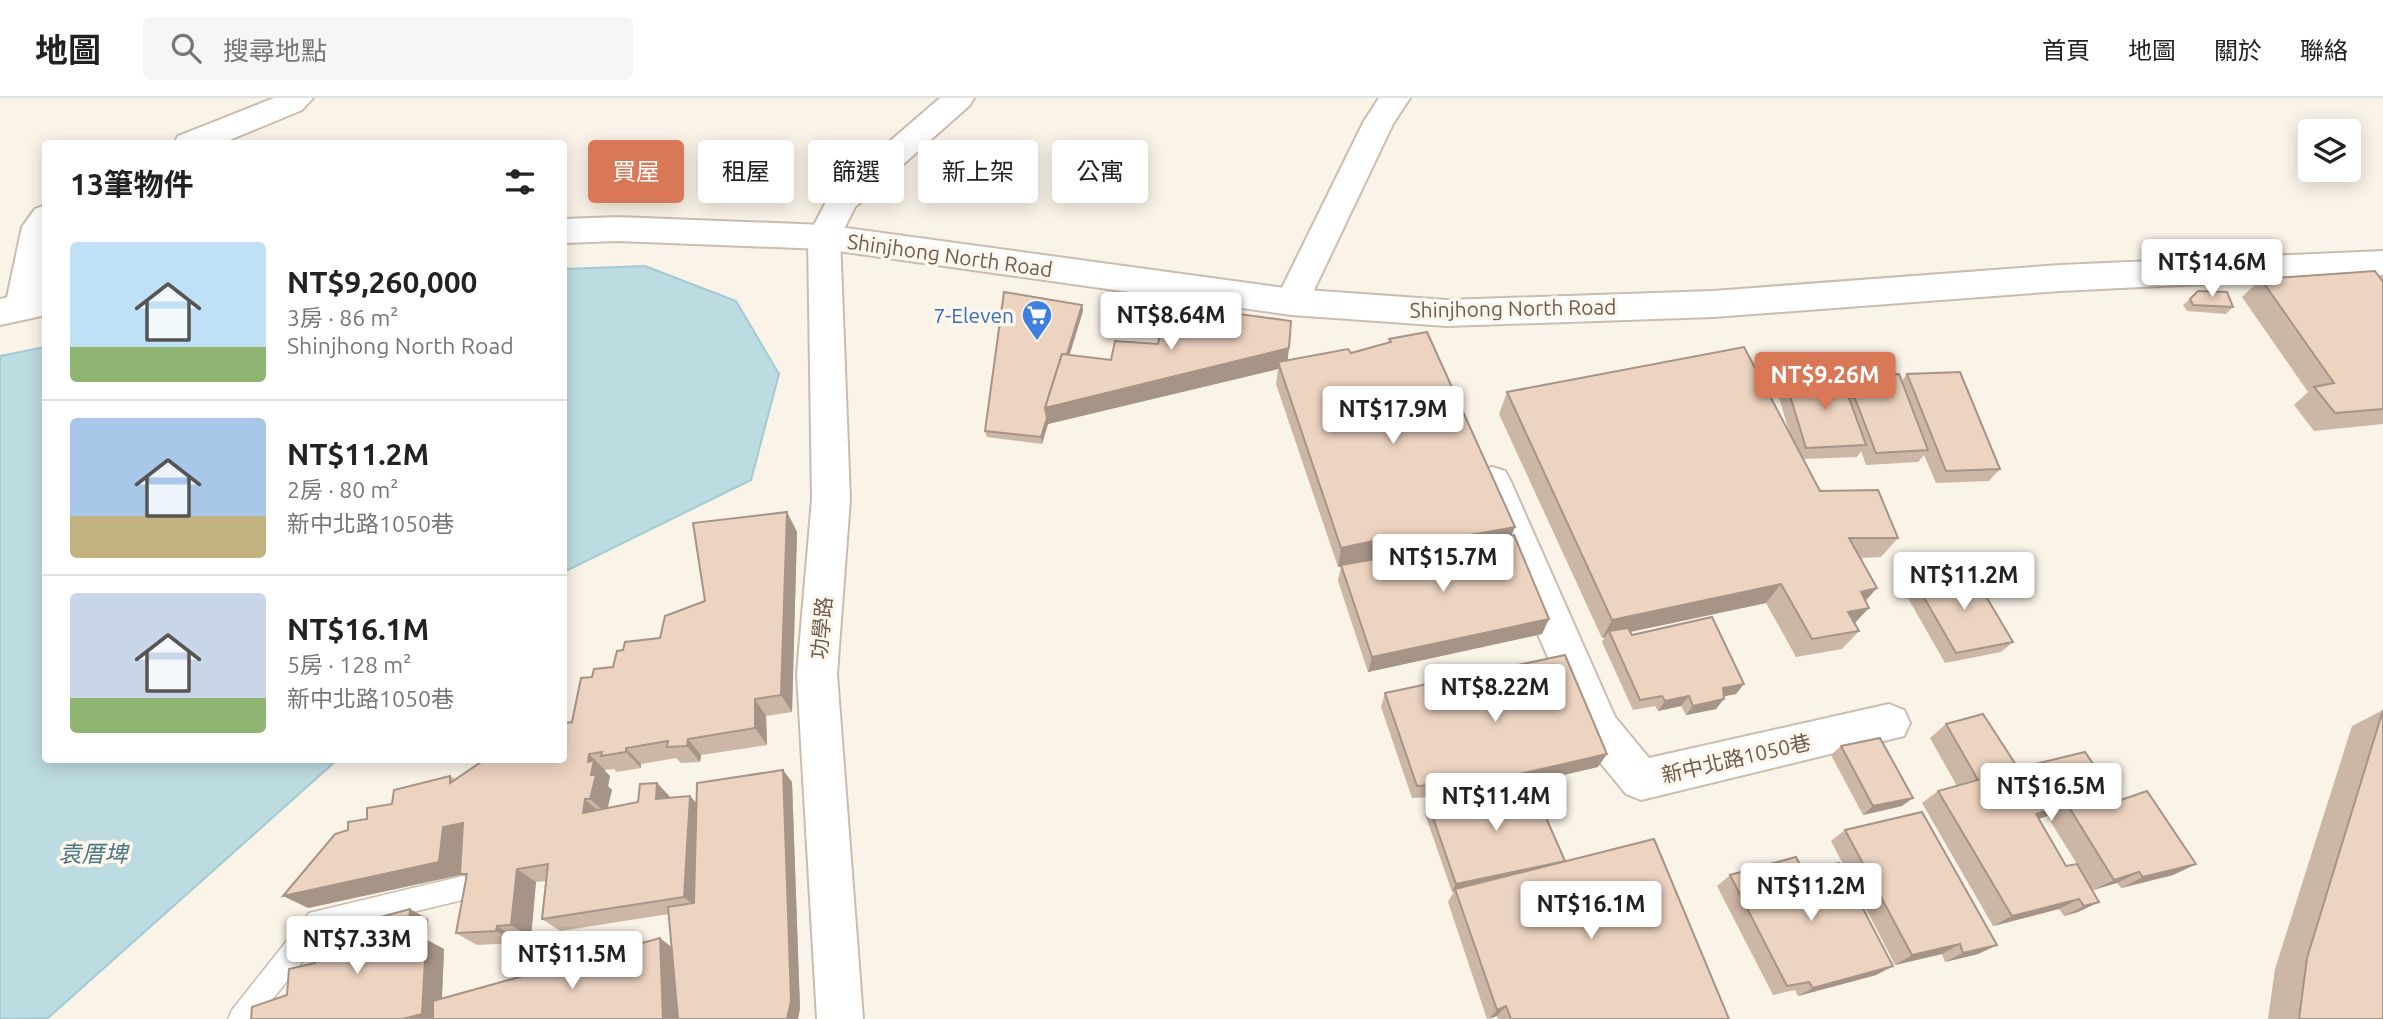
<!DOCTYPE html>
<html lang="zh-TW">
<head>
<meta charset="utf-8">
<style>
  :root { --surface:#fff; --page:#f6f6f6; --text:#222; --muted:#767676; --line:#e0e0e0; --accent:#d97857 }
  body { margin:0; font-family:Ubuntu,"Noto Sans TC",sans-serif; background:var(--page); color:var(--text); height:100vh; display:flex; flex-direction:column; font-size:26px; white-space:nowrap }
  * { box-sizing:border-box; margin:0 }
  p { font-size:23px; color:var(--muted) }
  .icon { flex:none; width:38px; height:38px; fill:none; stroke:currentColor; stroke-width:2; stroke-linecap:round; stroke-linejoin:round }
  .map { position:relative; flex:1; overflow:hidden }
  .sheet { position:absolute; left:42px; top:42px; width:525px; height:623px; display:flex; flex-direction:column; background:var(--surface); border-radius:7px; box-shadow:0 4px 18px #0003 }
  .sheet>* { flex:none }
  .banner { position:absolute; left:588px; top:42px; width:665px; height:63px; display:flex; gap:14px }
  .buttons { position:absolute; left:2298px; top:21px; display:grid; gap:14px }
  .buttons a { display:grid; place-items:center; width:63px; height:63px; border-radius:7px; background:var(--surface); box-shadow:0 4px 18px #0003; font-size:35px }
  .price { position:absolute; translate:-50% -60px; padding:0 16px; border-radius:7px; background:#fff; color:#222; font-size:23px; line-height:46px; filter:drop-shadow(0 2px 4px #0008) }
  .price::after { content:''; position:absolute; left:50%; top:42px; width:21px; height:16px; margin-left:-10px; background:inherit; clip-path:polygon(0 0,100% 0,50% 100%) }
  .price.on { background:var(--accent); color:#fff }
  ul { padding:0; list-style:none }
  li { display:flex; align-items:center; gap:21px; height:175px; padding:0 28px }
  li+li { border-top:2px solid var(--line) }
  li span { display:grid; place-items:center; flex:none; width:196px; height:140px; border-radius:7px; color:#555 }
  li>.icon { margin-inline-start:auto }
  span .icon { width:84px; height:84px; fill:#fffc; stroke-width:1 }
  li b { font-size:30px }
  h2 { display:flex; justify-content:space-between; align-items:center; height:84px; padding:0 28px; font-size:30px }
  .tag { padding:0 24px; border-radius:7px; background:var(--surface); box-shadow:0 4px 18px #0003; font-size:24px; line-height:63px }
  .tag.on { background:var(--accent); color:#fff }
  header { display:flex; align-items:center; gap:42px; box-sizing:border-box; height:98px; padding:0 35px; background:var(--surface); border-bottom:2px solid var(--line) }
  header strong { font-size:33px }
  nav { display:flex; gap:38px; margin-inline-start:auto; font-size:24px }
  .search { width:490px; height:63px; background:var(--page); display:flex; align-items:center; gap:18px; box-sizing:border-box; padding:0 24px; border-radius:7px; color:var(--muted); font-size:26px }
  .map>svg:first-child { display:block }
  .water { fill:#bddce2; stroke:#a4cad3; stroke-width:2 }
  .lines { fill:none; stroke-linecap:round; stroke-linejoin:round }
  .service-casing { stroke:#cbbcae; stroke-width:3 }
  .minor-casing { stroke:#cbbcae; stroke-width:4 }
  .tertiary-casing { stroke:#cbbcae; stroke-width:4 }
  .service { fill:#fff; fill-rule:evenodd }
  .minor { fill:#fff; fill-rule:evenodd }
  .tertiary { fill:#fff; fill-rule:evenodd }
  .wall { fill:#ccb6a6; fill-rule:evenodd }
  .shaded-wall { fill:#a69487 }
  .building { fill:#edd4c1; stroke:#a69487; stroke-width:2 }
  .labels { text-anchor:middle; dominant-baseline:central; stroke-width:7; stroke-linejoin:round; paint-order:stroke }
  .street-label { font-size:21px; fill:#725b4e; stroke:#fdf7ed }
  .shop-label { font-size:21px; fill:#366cbe; stroke:#fdf7ed; text-anchor:end }
  .water-label { font-size:23px; font-style:italic; fill:#497883; stroke:#fdf7ed }
</style>
</head>
<body>
<header>
<strong>地圖</strong>
<div class="search"><svg class="icon" aria-label="search" viewBox="0 0 24 24"><circle cx="10" cy="10" r="6"/><path d="M15 15l6 6"/></svg>搜尋地點</div>
<nav><a>首頁</a><a>地圖</a><a>關於</a><a>聯絡</a></nav>
</header>
<div class="map">
<svg width="2383" height="921" viewBox="0 0 2383 921">
  <rect width="100%" height="100%" fill="#faf3e7"/>
  <g class="water">
    <polygon points="645,168 736,203 779,276 751,382 564,474 564,171"/>
    <polygon points="45,249 46,662 337,662 48,920 0,921 0,258"/>
  </g>
  <g class="lines">
    <g class="service-casing">
      <polygon id="service" points="471,776 480,780 483,788 480,796 471,800 325,835 257,921 228,921 232,912 309,815"/>
    </g>
    <g class="minor-casing">
      <g id="minor">
        <polygon points="274,0 313,0 302,12 220,46 174,46 178,38"/>
        <polygon points="940,0 974,0 970,7 855,109 840,139 850,401 837,576 863,921 817,921 797,576 812,401 808,139 831,94"/>
        <polygon points="1379,0 1410,0 1393,26 1304,213 1292,217 1280,213 1275,204 1364,23"/>
        <path d="M46,107C46,143 52,186 34,218L22,222L10,218L5,209L22,129L35,111Z"/>
        <polygon points="1492,369 1505,373 1511,384 1615,619 1649,660 1889,606 1904,612 1910,625 1904,638 1641,702 1626,696 1585,646 1473,384 1479,373"/>
      </g>
    </g>
    <g class="tertiary-casing">
      <g id="tertiary">
        <polygon points="618,119 824,127 1292,191 1447,202 1713,193 2060,167 2383,153 2383,177 2060,193 1713,219 1447,228 1292,217 824,151 618,143 564,145 564,121"/>
        <polygon points="46,191 46,217 0,227 0,201"/>
      </g>
    </g>
    <use href="#service" class="service"/>
    <use href="#minor" class="minor"/>
    <use href="#tertiary" class="tertiary"/>
  </g>
  <g class="wall">
    <polygon points="2383,178 2383,326 2314,333 2294,307 2308,294 2242,199 2261,181 2380,181"/>
    <polygon points="2190,201 2233,209 2226,216 2187,213 2183,207"/>
    <polygon points="1082,207 1083,213 1069,257 1111,262 1158,246 1287,262 1351,255 1389,245 1389,241 1512,437 1549,521 1542,536 1368,574 1338,483 1341,469 1338,469 1276,286 1278,271 1048,326 1042,346 987,339 985,333"/>
    <polygon points="1907,276 2000,371 1989,383 1936,385 1924,357 1918,364 1866,367 1861,353 1857,359 1803,361 1820,393 1898,440 1881,459 1860,460 1866,503 1855,525 1859,533 1842,551 1796,559 1766,505 1630,534 1632,537 1736,596 1724,598 1716,611 1686,617 1681,608 1658,613 1655,608 1633,612 1602,544 1605,539 1602,540 1499,316 1507,294 1791,340 1777,293 1785,281 1843,283 1846,277 1902,283"/>
    <polygon points="787,414 797,434 792,614 766,618 767,647 701,657 700,664 681,665 676,660 641,666 641,670 617,674 614,671 605,672 605,673 610,678 608,688 612,692 608,710 638,704 657,685 671,700 690,698 696,705 792,684 800,911 287,897 315,865 428,821 427,842 444,851 442,901 660,840 671,849 669,816 560,833 542,821 546,783 536,784 531,839 517,840 516,845 477,847 456,835 467,780 460,776 460,777 308,810 348,732 392,706 450,678 455,681 572,624 592,579 613,569 623,552 660,540 705,503"/>
    <polygon points="1915,484 2013,544 2001,554 1945,565 1905,495"/>
    <polygon points="1385,595 1598,669 1530,684 1565,763 1729,921 1498,921 1497,918 1487,921 1448,804 1454,793 1452,794 1425,716 1429,708 1474,697 1412,700 1381,609"/>
    <polygon points="2383,612 2383,921 2268,921 2275,871 2352,628"/>
    <path d="M1946,626L2018,670L2118,703L2196,766L2173,777L2121,790L2117,785L2093,792L2099,804L2078,814L2064,818L2059,811L1993,828L1922,705L1938,693L1957,688L1930,640ZM2047,718L2077,766L2066,768L2039,721Z"/>
    <polygon points="1841,648 1902,708 1863,717 1831,657"/>
    <polygon points="1845,732 1997,847 1978,856 1945,864 1942,856 1895,867 1831,743"/>
    <polygon points="1804,774 1893,868 1876,877 1798,898 1795,892 1773,897 1717,788 1730,777"/>
  </g>
  <g class="shaded-wall">
    <polygon points="1082,207 1083,213 1054,308 1289,250 1287,268 1278,264 1278,271 1048,326 1042,346 1041,339 1045,310"/>
    <polygon points="787,414 797,434 792,614 781,597"/>
    <polygon points="1515,429 1507,449 1379,473 1383,453"/>
    <polygon points="1378,442 1373,462 1338,469 1341,450"/>
    <polygon points="1781,486 1766,505 1611,538 1609,533 1605,539 1602,540 1612,522"/>
    <polygon points="1877,490 1860,509 1861,494"/>
    <polygon points="1869,510 1852,528 1848,514"/>
    <polygon points="1549,521 1542,536 1368,574 1372,559"/>
    <polygon points="1744,586 1736,596 1715,600 1723,590"/>
    <polygon points="1689,598 1681,608 1658,613 1665,603"/>
    <polygon points="755,601 766,618 767,647 755,630"/>
    <polygon points="1724,601 1716,611 1686,617 1693,608"/>
    <polygon points="688,641 701,657 700,664 687,648"/>
    <polygon points="626,650 641,666 641,670 626,654"/>
    <polygon points="589,656 605,672 605,673 610,678 608,688 612,692 606,715 590,701 591,677 588,664"/>
    <polygon points="1607,656 1598,669 1478,697 1485,684"/>
    <polygon points="783,672 792,684 800,911 798,921 787,921"/>
    <polygon points="657,685 671,700 656,701"/>
    <polygon points="690,698 703,712 699,812 684,799"/>
    <polygon points="1913,700 1902,708 1863,717 1873,708"/>
    <polygon points="585,701 601,716 583,715"/>
    <polygon points="2067,706 2047,718 2017,728 2036,716"/>
    <polygon points="463,725 460,777 308,810 283,798 443,729"/>
    <polygon points="1565,763 1559,771 1455,791 1454,793 1452,794 1456,786"/>
    <polygon points="2196,766 2173,777 2121,790 2143,779"/>
    <polygon points="517,771 536,784 531,839 511,827"/>
    <polygon points="2139,774 2117,785 2093,792 2114,782"/>
    <polygon points="2079,801 2059,811 1993,828 2012,818"/>
    <polygon points="2099,804 2078,814 2064,818 2084,808"/>
    <polygon points="410,811 428,821 427,842 444,851 441,921 403,921"/>
    <polygon points="497,828 517,840 516,845 496,833"/>
    <polygon points="660,840 675,852 678,921 663,921"/>
    <polygon points="1960,846 1942,856 1895,867 1912,857"/>
    <polygon points="1997,847 1978,856 1945,864 1963,855"/>
    <polygon points="1893,868 1876,877 1798,898 1813,890"/>
    <polygon points="1506,908 1497,918 1489,921 1497,912"/>
  </g>
  <g class="building">
    <polygon points="2375,173 2383,184 2383,311 2335,315 2314,289 2334,285 2261,181"/>
    <polygon points="2198,193 2227,194 2233,209 2193,207 2190,201"/>
    <polygon points="1004,194 1082,207 1067,256 1062,256 1045,310 1047,320 1041,339 985,333"/>
    <polygon points="1167,206 1291,223 1289,250 1045,310 1062,256 1111,262 1115,243 1158,246"/>
    <polygon points="1427,234 1515,429 1383,453 1378,442 1341,450 1278,264 1348,251 1351,255 1391,244 1389,241"/>
    <polygon points="1744,249 1820,393 1878,392 1898,440 1849,440 1877,490 1861,494 1869,510 1848,514 1859,533 1812,541 1781,486 1612,522 1507,294"/>
    <polygon points="1960,274 2000,371 1946,373 1907,276"/>
    <polygon points="1899,276 1928,352 1876,355 1846,277"/>
    <polygon points="1841,278 1866,347 1806,350 1785,281"/>
    <polygon points="787,414 781,597 755,601 755,630 688,641 687,648 667,649 668,643 626,650 626,654 601,658 602,654 589,656 588,664 594,662 591,677 596,677 590,701 585,701 583,715 638,704 640,686 657,685 656,701 690,698 684,799 542,821 548,766 517,771 511,827 497,828 496,833 456,835 467,776 460,776 463,725 443,729 439,764 283,798 335,736 348,732 348,724 367,721 367,710 392,706 394,692 450,678 450,685 484,662 564,662 564,625 572,624 581,580 592,579 594,571 613,569 617,553 623,552 625,544 660,540 665,518 705,503 693,425"/>
    <polygon points="1514,437 1549,521 1372,559 1341,467"/>
    <polygon points="1971,473 2013,544 1956,555 1915,484"/>
    <polygon points="1712,519 1744,586 1723,590 1724,601 1693,608 1689,598 1665,603 1662,598 1640,602 1609,533 1628,530 1632,537"/>
    <polygon points="1565,557 1607,656 1485,684 1417,688 1385,595"/>
    <polygon points="2383,612 2383,921 2299,921 2307,860"/>
    <polygon points="1983,616 2018,670 2085,654 2118,703 2147,693 2196,766 2143,779 2139,774 2114,782 2067,706 2036,716 2066,768 2077,766 2099,804 2084,808 2079,801 2012,818 1938,693 1978,682 1946,626"/>
    <polygon points="1880,640 1913,700 1873,708 1841,648"/>
    <polygon points="783,672 791,903 787,921 678,921 668,809 694,805 697,685"/>
    <polygon points="1530,683 1565,763 1456,786 1429,708"/>
    <polygon points="1922,714 1997,847 1963,855 1960,846 1912,857 1845,732"/>
    <polygon points="1654,741 1729,921 1511,921 1506,908 1497,912 1455,791"/>
    <polygon points="1796,759 1804,774 1839,765 1893,868 1813,890 1809,884 1787,888 1730,777"/>
    <polygon points="410,811 408,846 426,842 422,916 403,921 251,921 252,909 287,897 289,871 315,865 317,836"/>
    <polygon points="660,840 663,921 430,921 433,920 433,903"/>
  </g>
  <defs>
    <g id="supermarket-pin" transform="scale(1.575)"><path d="M0 17L-7.5 6A9.5 9.5 0 1 1 7.5 6Z" fill="#3f7fe0" stroke="#fdf7ed"/><path d="M-6-5.5h2.5l.6 2H6L4.5 2H-2.5L-4.4-4H-6ZM-1.5 3.2a1.3 1.3 0 1 0 .1 0ZM3 3.2a1.3 1.3 0 1 0 .1 0Z" fill="#fff"/></g>
  </defs>
  <g fill-rule="evenodd">
    <use href="#supermarket-pin" x="1037" y="217"/>
  </g>
  <g class="labels">
    <g class="street-label">
      <text transform="translate(950 157) rotate(8)">Shinjhong North Road</text>
      <text transform="translate(1513 210) rotate(-1)">Shinjhong North Road</text>
      <text transform="translate(821 530) rotate(-85)">功學路</text>
      <text transform="translate(1736 660) rotate(-13)">新中北路1050巷</text>
    </g>
    <g class="shop-label">
      <text x="1014" y="217">7-Eleven</text>
    </g>
    <g class="water-label">
      <text x="93" y="755">袁厝埤</text>
    </g>
  </g>
</svg>
<div class="buttons">
<a><svg class="icon" aria-label="layers" viewBox="0 0 24 24"><path d="M12 4l9 5-9 5-9-5zM3 14l9 5 9-5"/></svg></a>
</div>
<b class="price" style="left:2212px;top:201px">NT$14.6M</b>
<b class="price" style="left:1171px;top:254px">NT$8.64M</b>
<b class="price on" style="left:1825px;top:314px">NT$9.26M</b>
<b class="price" style="left:1393px;top:348px">NT$17.9M</b>
<b class="price" style="left:1443px;top:496px">NT$15.7M</b>
<b class="price" style="left:1964px;top:514px">NT$11.2M</b>
<b class="price" style="left:1495px;top:626px">NT$8.22M</b>
<b class="price" style="left:2051px;top:725px">NT$16.5M</b>
<b class="price" style="left:1496px;top:735px">NT$11.4M</b>
<b class="price" style="left:1811px;top:825px">NT$11.2M</b>
<b class="price" style="left:1591px;top:843px">NT$16.1M</b>
<b class="price" style="left:357px;top:878px">NT$7.33M</b>
<b class="price" style="left:572px;top:893px">NT$11.5M</b>
<div class="banner">
<a class="tag on">買屋</a>
<a class="tag">租屋</a>
<a class="tag">篩選</a>
<a class="tag">新上架</a>
<a class="tag">公寓</a>
</div>
<section class="sheet">
<h2>13筆物件<svg class="icon" aria-label="filters" viewBox="0 0 24 24"><path d="M4 7h16M4 17h16"/><circle cx="9" cy="7" r="2"/><circle cx="15" cy="17" r="2"/></svg></h2>
<ul>
<li><span style="background:linear-gradient(#bfe0f5 75%,#8fb573 0)"><svg class="icon" aria-label="home" viewBox="0 0 24 24"><path d="M3 11l9-7 9 7M6 9v11h12V9"/></svg></span><div><b>NT$9,260,000</b><p>3房 · 86 m²</p><p>Shinjhong North Road</p></div></li>
<li><span style="background:linear-gradient(#a9c7e8 70%,#c2b280 0)"><svg class="icon" aria-label="home" viewBox="0 0 24 24"><path d="M3 11l9-7 9 7M6 9v11h12V9"/></svg></span><div><b>NT$11.2M</b><p>2房 · 80 m²</p><p>新中北路1050巷</p></div></li>
<li><span style="background:linear-gradient(#c9d6e8 75%,#8fb573 0)"><svg class="icon" aria-label="home" viewBox="0 0 24 24"><path d="M3 11l9-7 9 7M6 9v11h12V9"/></svg></span><div><b>NT$16.1M</b><p>5房 · 128 m²</p><p>新中北路1050巷</p></div></li>
</ul>
</section>
</div>
</body>
</html>
